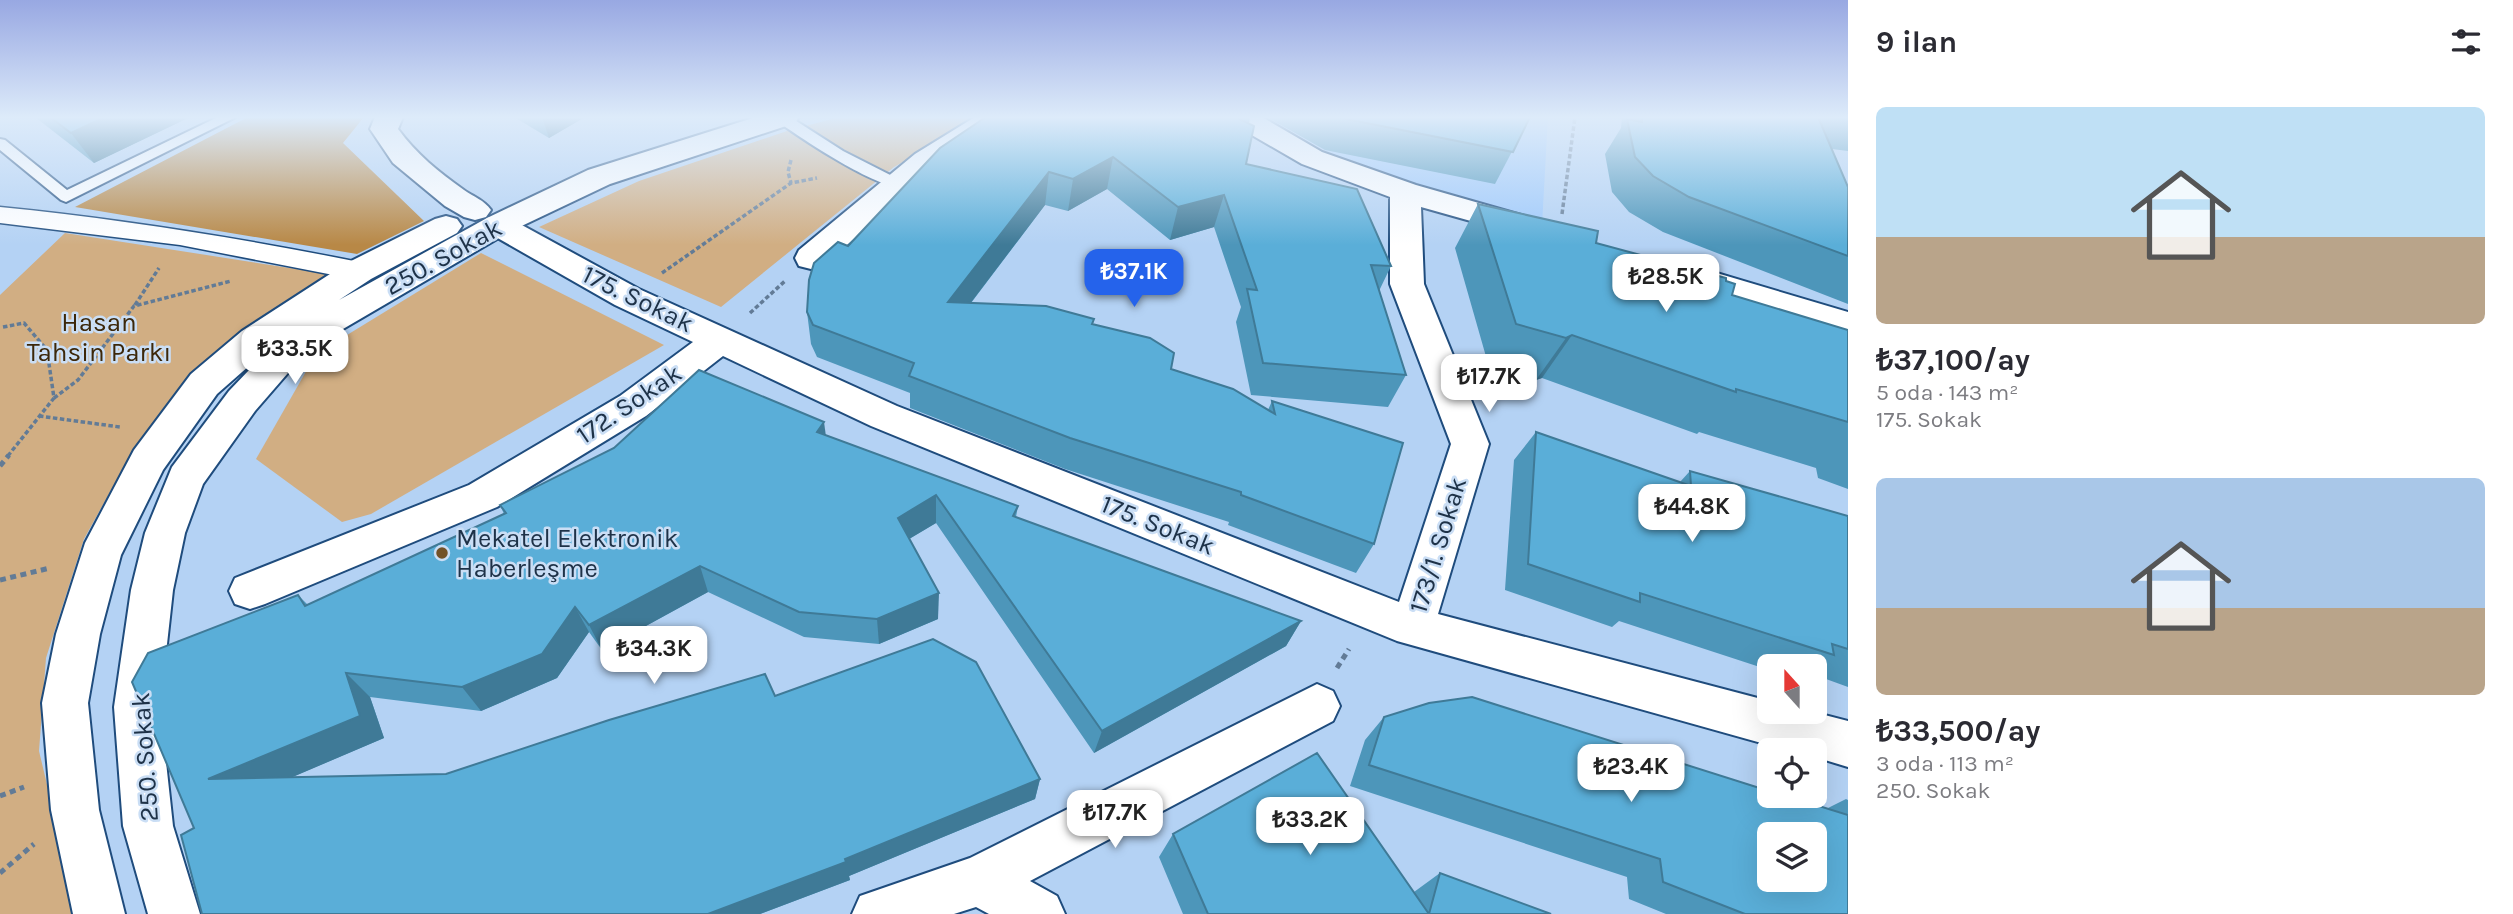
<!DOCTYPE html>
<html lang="tr">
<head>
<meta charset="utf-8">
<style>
  :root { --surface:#fff; --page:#f2f2f3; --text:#2b2b33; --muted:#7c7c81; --accent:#2563eb }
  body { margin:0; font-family:Karla,sans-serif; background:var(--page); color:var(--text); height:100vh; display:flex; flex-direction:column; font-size:26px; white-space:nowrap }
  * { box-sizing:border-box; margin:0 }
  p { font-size:23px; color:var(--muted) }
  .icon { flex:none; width:38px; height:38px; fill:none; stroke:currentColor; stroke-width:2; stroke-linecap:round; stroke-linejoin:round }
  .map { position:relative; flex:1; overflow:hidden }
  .details { display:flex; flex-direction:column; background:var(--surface); width:665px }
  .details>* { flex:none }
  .needle { width:46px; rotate:339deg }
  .buttons { position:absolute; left:1757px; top:654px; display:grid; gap:14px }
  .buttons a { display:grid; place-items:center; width:70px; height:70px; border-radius:10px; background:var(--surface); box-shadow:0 7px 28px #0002; font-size:35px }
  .price { position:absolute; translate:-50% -60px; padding:0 16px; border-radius:14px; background:#fff; color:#222; font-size:23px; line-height:46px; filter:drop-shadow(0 2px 4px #0008) }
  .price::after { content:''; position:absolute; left:50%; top:42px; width:21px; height:16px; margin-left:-10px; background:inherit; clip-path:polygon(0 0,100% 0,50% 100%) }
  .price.current { background:var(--accent); color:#fff }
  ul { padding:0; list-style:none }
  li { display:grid; align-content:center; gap:14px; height:371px; padding:0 28px }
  li span { display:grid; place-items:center; height:217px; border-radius:10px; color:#555 }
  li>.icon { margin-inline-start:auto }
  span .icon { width:126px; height:126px; fill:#fffc; stroke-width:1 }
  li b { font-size:30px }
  h2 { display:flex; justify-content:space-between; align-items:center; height:84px; padding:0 28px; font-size:30px }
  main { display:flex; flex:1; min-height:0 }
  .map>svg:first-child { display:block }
  .built { fill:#9ec9fb }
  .green { fill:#d1ae83 }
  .forest { fill:#b88846 }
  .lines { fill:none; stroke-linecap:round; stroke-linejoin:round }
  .service-casing { stroke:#1f4c7d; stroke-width:4 }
  .pedestrian-casing { stroke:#1f4c7d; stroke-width:3 }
  .minor-casing { stroke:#1f4c7d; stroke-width:4 }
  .secondary-casing { stroke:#1f4c7d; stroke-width:4 }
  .path-far1 { stroke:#627b96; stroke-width:3.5; stroke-dasharray:4.5 2.5; stroke-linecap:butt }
  .path { stroke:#627b96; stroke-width:5; stroke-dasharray:6 4.5; stroke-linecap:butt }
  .service { fill:#fff; fill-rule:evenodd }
  .pedestrian { fill:#fff; fill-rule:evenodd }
  .minor { fill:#fff; fill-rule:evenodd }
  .secondary { fill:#fff; fill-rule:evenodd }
  .wall { fill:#4d96ba }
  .shaded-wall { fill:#3f7a97 }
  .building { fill:#5aaed8; stroke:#3f7a97; stroke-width:2; fill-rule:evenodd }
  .poi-dot { fill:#725228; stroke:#cadef5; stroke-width:2.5 }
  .labels { text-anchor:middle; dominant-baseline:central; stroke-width:5; stroke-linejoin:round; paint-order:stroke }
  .street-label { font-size:26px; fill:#1e3248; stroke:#cadef5 }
  .park-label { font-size:26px; fill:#3c2709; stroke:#cadef5 }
  .poi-label { font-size:26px; fill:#1e3248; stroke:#cadef5; text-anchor:start }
</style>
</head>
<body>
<main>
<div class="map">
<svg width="1848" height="914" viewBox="0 0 1848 914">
  <rect width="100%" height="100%" fill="#b4d2f4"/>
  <polygon class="built" points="1264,117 1548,117 1542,225 1412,188 1325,151"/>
  <g class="green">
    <polygon points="839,117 982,117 894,167 721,307 539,227 639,181 787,131"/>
    <polygon points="65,233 335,275 200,369 135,447 84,539 46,658 39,751 78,914 0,914 0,295"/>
    <polygon points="481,253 664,345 371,514 342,522 256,459 316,354"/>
  </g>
  <polygon class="forest" points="248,117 364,117 343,143 424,221 357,254 75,207"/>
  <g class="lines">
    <g class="service-casing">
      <g id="service">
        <polygon points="218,117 236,117 66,202 61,200 0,150 0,139 5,140 67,190"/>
        <path d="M776,117H790L843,151L906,183L903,186C880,192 798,136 777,121Z"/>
      </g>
    </g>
    <g class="pedestrian-casing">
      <path id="pedestrian" d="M0,207C121,219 240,238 359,262L368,265L372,271L368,277L359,280L180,245L0,223Z"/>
    </g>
    <g class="minor-casing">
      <g id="minor">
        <path d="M375,117H403L398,129C416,154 439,172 464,190C474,197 484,200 491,210L486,217L475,220L464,217L445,206L393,163L370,129Z"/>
        <polygon points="975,117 1009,117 1005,123 937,166 823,266 811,269 799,266 795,258 799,250 915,154"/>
        <polygon points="1227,117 1262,117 1322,152 1416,185 1535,219 1540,226 1535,233 1524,236 1421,207 1424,284 1489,444 1438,614 1769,701 1769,712 1813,712 1848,721 1848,767 1815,757 1815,751 1790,751 1397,641 871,426 723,356 646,416 497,507 265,604 250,609 235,604 229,591 235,578 469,485 620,396 693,342 615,305 487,232 482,225 487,218 498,215 509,218 639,289 897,406 1399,602 1451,444 1390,284 1390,197 1302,164 1231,123"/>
        <polygon points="1683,263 1848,312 1848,336 1671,282 1666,274 1671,266"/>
        <polygon points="1317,684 1333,691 1340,706 1333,721 1030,881 1057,896 1065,914 989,914 976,907 954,914 852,914 860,896 970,858"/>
      </g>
    </g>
    <g class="secondary-casing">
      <polygon id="secondary" points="756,117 799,117 795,123 610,184 509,232 343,329 294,366 255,411 203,484 185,533 173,590 160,707 173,826 200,914 148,914 123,826 114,707 131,590 145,533 172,467 229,391 275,343 217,394 163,470 121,555 100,634 88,703 99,810 125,914 73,914 51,810 42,703 56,634 85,543 134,450 191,374 242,331 347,263 435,219 446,216 457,219 462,226 457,233 371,279 339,300 487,218 588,170"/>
    </g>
    <g class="path-far1">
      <polyline points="791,160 788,172 791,183"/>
      <polyline points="1562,214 1575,117"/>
      <polyline points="662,273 791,183 817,178"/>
      <polyline points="135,305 159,268"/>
      <polyline points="750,313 785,281"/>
      <polyline points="3,327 24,323 47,350 54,398 7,457"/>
      <polyline points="54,398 78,380 134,306 231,281"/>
      <polyline points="39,416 120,427"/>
    </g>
    <g class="path">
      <polyline points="0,466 9,455"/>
      <polyline points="0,580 50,568"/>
      <polyline points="1337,668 1349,649"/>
      <polyline points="0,796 24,787"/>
      <polyline points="0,873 34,844"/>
    </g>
    <use href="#service" class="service"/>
    <use href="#pedestrian" class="pedestrian"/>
    <use href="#minor" class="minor"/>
    <use href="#secondary" class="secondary"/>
  </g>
  <g class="wall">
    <polygon points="35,117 190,117 94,163"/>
    <polygon points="514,117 585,117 549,138"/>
    <polygon points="986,117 1250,117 1249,124 1246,164 1391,266 1379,291 1406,375 1388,407 1251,395 1236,322 1241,307 1214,227 1170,240 1107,189 1068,211 1045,205 971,303 1094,319 1093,324 1171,369 1268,410 1272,401 1374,544 1356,573 1228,525 1229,522 1065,469 910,408 910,393 817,357 811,344 807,312 848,246"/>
    <polygon points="1267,117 1530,117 1495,184 1325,150"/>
    <polygon points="1622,117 1848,117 1848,151 1832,149 1848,187 1848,304 1663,232 1629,212 1612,192 1605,154 1621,128"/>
    <polygon points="1478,204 1596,243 1726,281 1732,295 1848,330 1848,489 1818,478 1816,468 1699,432 1697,434 1542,378 1536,380 1489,367 1455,248"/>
    <polygon points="1536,432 1680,482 1690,471 1848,516 1848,687 1815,675 1815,667 1769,667 1769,670 1619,621 1612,627 1505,590 1514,460"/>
    <polygon points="826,435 1018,506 1016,517 1301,621 1286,646 1094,753 936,523 909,539 938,619 879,644 804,637 708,592 602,650 589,632 557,678 481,711 370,697 384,738 292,777 446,774 775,696 1040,779 1035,799 849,876 850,880 760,914 202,914 194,828 298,595 308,605 504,514 500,505"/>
    <polygon points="1384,717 1826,809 1846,799 1848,800 1848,914 1666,914 1629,899 1627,877 1350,786 1365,740"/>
    <polygon points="1173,834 1414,892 1440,873 1551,914 1183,914 1159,857"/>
  </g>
  <g class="shaded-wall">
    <polygon points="105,117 190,117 94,163 71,133"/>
    <polygon points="542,117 585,117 549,138"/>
    <polygon points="1113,157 1107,189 1068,211 1073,179"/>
    <polygon points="1049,172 1045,205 947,334 948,302"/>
    <polygon points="1224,195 1214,227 1170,240 1178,207"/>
    <polygon points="1572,335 1542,378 1536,380 1566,338"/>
    <polygon points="824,422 828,451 817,432"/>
    <polygon points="936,495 936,523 899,545 898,518"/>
    <polygon points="700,566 708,592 602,650 589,625"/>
    <polygon points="939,593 938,619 879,644 877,619"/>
    <polygon points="575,607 589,632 557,678 481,711 462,687"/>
    <polygon points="1301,621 1286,646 1094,753 1102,731"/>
    <polygon points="346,673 370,697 384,738 239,800 208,779"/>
    <polygon points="1040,779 1035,799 849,876 850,880 760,914 708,914"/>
  </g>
  <g class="building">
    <polygon points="50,117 105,117 71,133"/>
    <polygon points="986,117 1235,117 1254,126 1246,164 1357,189 1391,266 1371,265 1406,375 1263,363 1247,289 1257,290 1224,195 1178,207 1113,157 1073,179 1049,172 948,302 1046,306 1094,319 1092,324 1150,338 1174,353 1171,369 1233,389 1275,414 1272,401 1403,443 1374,544 1241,495 1241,492 1070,438 909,376 914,363 813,325 807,312 809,280 814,263 838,242 848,246 940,148"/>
    <polygon points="1336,117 1530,117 1513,152"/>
    <polygon points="1642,117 1818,117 1848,187 1848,256 1689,197 1653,176 1635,157 1627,119 1642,122"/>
    <polygon points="1478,204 1598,231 1596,243 1726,278 1726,281 1735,284 1732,295 1848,330 1848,422 1736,389 1736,392 1572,335 1566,338 1516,324"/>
    <polygon points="699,370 824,422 817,432 1018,506 1013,516 1301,621 1102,731 936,495 898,518 939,593 877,619 799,612 700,566 589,625 575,607 542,654 462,687 346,673 360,716 208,779 446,774 609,720 765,674 775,696 933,639 976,662 1040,779 845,859 846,862 708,914 202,914 181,835 194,828 132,682 148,653 298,595 305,606 506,513 500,505 614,448"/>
    <polygon points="1536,432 1691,486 1690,471 1848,516 1848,649 1832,644 1834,655 1640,593 1640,602 1528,564"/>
    <path d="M1472,697L1769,791V796H1787L1848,815V914H1745L1663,882L1660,859L1369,765L1384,717L1429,703ZM1769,835H1815V880H1769Z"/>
    <polygon points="1317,753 1429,914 1440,873 1551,914 1208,914 1173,834"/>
  </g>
  <linearGradient id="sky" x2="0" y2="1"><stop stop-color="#98a8e2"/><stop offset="0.48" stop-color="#ddebfa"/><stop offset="1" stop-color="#ddebfa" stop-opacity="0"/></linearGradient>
  <rect width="1848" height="245" fill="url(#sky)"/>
  <circle class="poi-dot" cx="442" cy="553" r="7"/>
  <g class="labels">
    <g class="street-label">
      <text transform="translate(443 257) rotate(-29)">250. Sokak</text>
      <text transform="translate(638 299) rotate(26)">175. Sokak</text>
      <text transform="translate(629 404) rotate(-34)">172. Sokak</text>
      <text transform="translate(1158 525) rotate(22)">175. Sokak</text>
      <text transform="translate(1438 545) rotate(-73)">173/1. Sokak</text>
      <text transform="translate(145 757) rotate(-94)">250. Sokak</text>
    </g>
    <g class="park-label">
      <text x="99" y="322">Hasan<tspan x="99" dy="30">Tahsin Parkı</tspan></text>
    </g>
    <g class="poi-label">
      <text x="456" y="538">Mekatel Elektronik<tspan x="456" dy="30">Haberleşme</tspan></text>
    </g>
  </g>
</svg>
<div class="buttons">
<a><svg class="needle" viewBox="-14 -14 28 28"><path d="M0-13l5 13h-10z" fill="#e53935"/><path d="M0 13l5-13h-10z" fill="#7c7c81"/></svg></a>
<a><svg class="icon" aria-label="locate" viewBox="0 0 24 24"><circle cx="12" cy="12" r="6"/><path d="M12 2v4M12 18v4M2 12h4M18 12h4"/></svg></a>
<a><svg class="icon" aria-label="layers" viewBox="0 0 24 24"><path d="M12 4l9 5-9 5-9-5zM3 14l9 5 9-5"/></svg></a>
</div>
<b class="price current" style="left:1134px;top:309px">₺37.1K</b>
<b class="price" style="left:1666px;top:314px">₺28.5K</b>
<b class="price" style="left:295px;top:386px">₺33.5K</b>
<b class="price" style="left:1489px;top:414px">₺17.7K</b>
<b class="price" style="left:1692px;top:544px">₺44.8K</b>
<b class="price" style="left:654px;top:686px">₺34.3K</b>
<b class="price" style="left:1631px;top:804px">₺23.4K</b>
<b class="price" style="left:1115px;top:850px">₺17.7K</b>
<b class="price" style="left:1310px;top:857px">₺33.2K</b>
</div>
<section class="details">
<h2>9 ilan<svg class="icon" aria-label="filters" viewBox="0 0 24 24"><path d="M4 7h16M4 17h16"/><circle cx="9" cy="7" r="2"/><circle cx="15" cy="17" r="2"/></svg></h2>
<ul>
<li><span style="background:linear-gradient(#bfe0f5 60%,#b9a48a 0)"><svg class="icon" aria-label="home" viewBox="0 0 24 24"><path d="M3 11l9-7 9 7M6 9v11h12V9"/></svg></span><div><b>₺37,100/ay</b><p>5 oda · 143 m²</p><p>175. Sokak</p></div></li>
<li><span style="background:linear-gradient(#a9c7e8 60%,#b9a48a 0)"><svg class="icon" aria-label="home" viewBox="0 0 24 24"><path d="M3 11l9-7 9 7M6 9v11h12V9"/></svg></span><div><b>₺33,500/ay</b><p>3 oda · 113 m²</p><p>250. Sokak</p></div></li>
</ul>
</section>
</main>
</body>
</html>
